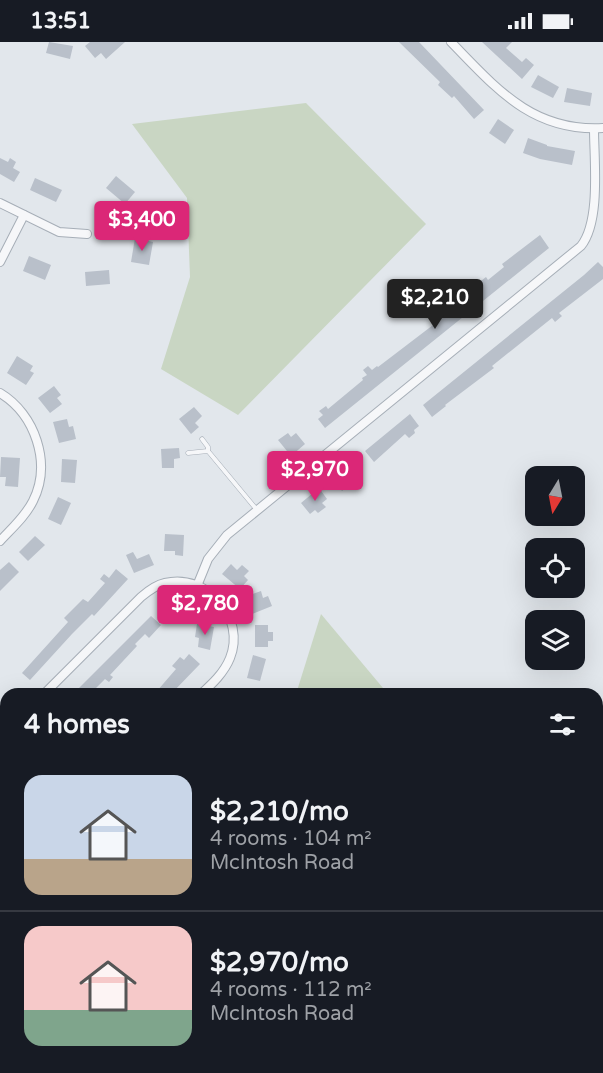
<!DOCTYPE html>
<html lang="en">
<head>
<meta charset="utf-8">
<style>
  :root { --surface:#171b24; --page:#20242c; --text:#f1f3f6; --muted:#9ea1a6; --line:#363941; --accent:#db2777 }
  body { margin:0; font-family:"Varela Round",sans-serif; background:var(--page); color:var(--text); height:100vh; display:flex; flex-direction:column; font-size:22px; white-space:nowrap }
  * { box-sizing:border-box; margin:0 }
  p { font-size:20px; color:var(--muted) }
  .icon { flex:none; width:33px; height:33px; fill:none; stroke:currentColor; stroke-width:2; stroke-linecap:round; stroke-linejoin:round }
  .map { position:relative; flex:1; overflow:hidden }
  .panel { position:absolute; left:0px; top:646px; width:603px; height:386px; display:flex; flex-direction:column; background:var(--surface); border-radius:18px 18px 0 0; box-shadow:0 6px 24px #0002 }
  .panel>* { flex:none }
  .needle { width:39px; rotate:190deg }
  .fabs { position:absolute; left:525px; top:424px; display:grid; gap:12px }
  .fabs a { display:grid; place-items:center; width:60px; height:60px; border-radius:12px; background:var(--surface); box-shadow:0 6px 24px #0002; font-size:30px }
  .price { position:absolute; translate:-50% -51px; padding:0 14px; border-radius:6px; background:var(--accent); color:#fff; font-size:20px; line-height:39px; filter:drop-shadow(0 2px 3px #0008) }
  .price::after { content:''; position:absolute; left:50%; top:36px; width:18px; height:14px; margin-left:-9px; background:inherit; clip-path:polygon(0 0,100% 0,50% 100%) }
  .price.on { background:#222; color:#fff }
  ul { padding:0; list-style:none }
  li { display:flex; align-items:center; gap:18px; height:150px; padding:0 24px }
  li+li { border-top:2px solid var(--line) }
  li span { display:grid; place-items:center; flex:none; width:168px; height:120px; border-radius:18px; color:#555 }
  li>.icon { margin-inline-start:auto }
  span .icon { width:72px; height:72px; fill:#fffc; stroke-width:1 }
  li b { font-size:26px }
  h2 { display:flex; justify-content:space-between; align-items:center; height:72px; padding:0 24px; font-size:26px }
  .status { display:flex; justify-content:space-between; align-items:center; height:42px; padding:0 30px; background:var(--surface); direction:ltr }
  .status svg { height:16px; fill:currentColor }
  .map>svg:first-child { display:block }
  .green { fill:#c9d6c3 }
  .building { fill:#b9c0ca }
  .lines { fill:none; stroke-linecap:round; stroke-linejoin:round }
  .service-casing { stroke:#a6aeb7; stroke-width:5 }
  .minor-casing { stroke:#a6aeb7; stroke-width:10 }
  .tertiary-casing { stroke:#a6aeb7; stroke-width:12 }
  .service { stroke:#f6f7f9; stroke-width:4 }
  .minor { stroke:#f6f7f9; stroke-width:8 }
  .tertiary { stroke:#f6f7f9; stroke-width:10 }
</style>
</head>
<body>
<div class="status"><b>13:51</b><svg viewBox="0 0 49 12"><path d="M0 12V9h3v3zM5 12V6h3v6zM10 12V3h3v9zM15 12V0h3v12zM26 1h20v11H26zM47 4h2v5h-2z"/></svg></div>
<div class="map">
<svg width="603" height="1031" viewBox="0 0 603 1031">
  <rect width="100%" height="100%" fill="#e2e7ec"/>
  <g class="green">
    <polygon points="306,61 426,182 238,373 161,327 190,235 187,156 132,82"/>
    <polygon points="321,572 388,652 296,652"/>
    <polygon points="350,1026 432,1026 427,1031 354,1031"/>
  </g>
  <g class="building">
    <polygon points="49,0 73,4 70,17 46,11"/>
    <polygon points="90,0 125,0 106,17 101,11 95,16 85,4"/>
    <polygon points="399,0 419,0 484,68 474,77 454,54 452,56 438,43 440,40"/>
    <polygon points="482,0 512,0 506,6 522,20 526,16 534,23 522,37"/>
    <polygon points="538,33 559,45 553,56 531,45"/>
    <polygon points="567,46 592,51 590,64 564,60"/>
    <polygon points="498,77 514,88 505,102 489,91"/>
    <polygon points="528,96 547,103 547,104 575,109 572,123 540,117 523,111"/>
    <polygon points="0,116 8,120 10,116 16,120 13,126 20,130 14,140 0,132"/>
    <polygon points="116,134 135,150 125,162 106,146"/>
    <polygon points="35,136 62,148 56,160 30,148"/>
    <polygon points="540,193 549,206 325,386 318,377 323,373 319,369 326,364 328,367 363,338 362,336 367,333 363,328 368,324 372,328 377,324 378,325 437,280 434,276 444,269 446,272 456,264 455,263 479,244 477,242 486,235 488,238 504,225 502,222"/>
    <polygon points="135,196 153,200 149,223 131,220"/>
    <polygon points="29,214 51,223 45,238 23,229"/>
    <polygon points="598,220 603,225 603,237 559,271 562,274 555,280 552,276 492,324 494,326 445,363 446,364 432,375 423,363 584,233"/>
    <polygon points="109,228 110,242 86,244 85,230"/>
    <polygon points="17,314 33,324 30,329 34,331 26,343 7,331"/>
    <polygon points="54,344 61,353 57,356 62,362 50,371 38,356"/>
    <polygon points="194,365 202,374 195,381 199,385 191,392 179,377"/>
    <polygon points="410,372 419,384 414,388 415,391 409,396 405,392 374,420 365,409"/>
    <polygon points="67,377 69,385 73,384 76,397 59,401 53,380"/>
    <polygon points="288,391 291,395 296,391 305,402 291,414 278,398"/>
    <polygon points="179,406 180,416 174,417 174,426 162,426 161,407"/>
    <polygon points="1,415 20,416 18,445 5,444 6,435 0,435"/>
    <polygon points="62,417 77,418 75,441 61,440"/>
    <polygon points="347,424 357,437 342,449 332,436"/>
    <polygon points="319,446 327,457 322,461 326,465 318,471 315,468 310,472 301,461"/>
    <polygon points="58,455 71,461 61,483 48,477"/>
    <polygon points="165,492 184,493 183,514 175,513 175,509 164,509"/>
    <polygon points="35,494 45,503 28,519 19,510"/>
    <polygon points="133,510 137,517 149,512 154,523 134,531 126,513"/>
    <polygon points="9,520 19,530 0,549 0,528"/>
    <polygon points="231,522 237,528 242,523 249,529 244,534 248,538 240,547 222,532"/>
    <polygon points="116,527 128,537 94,574 92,572 72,592 30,638 22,631 68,580 64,576 83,557 88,560 105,541 100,537 104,532 109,536"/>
    <polygon points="261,549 263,556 268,554 272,564 252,572 248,561 253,559 250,553"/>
    <polygon points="167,563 187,563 187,577 174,577 174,574 167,574"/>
    <polygon points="151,574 161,583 149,596 145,592 135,602 137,604 110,633 113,635 109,640 105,637 90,652 73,652"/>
    <polygon points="197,582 214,585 210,608 198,605 199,596 195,595"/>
    <polygon points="255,583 268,583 268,590 273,590 273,599 268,599 268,605 255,605"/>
    <polygon points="189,612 200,622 171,652 161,652 157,649 176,627 172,624 180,615 184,618"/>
    <polygon points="253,613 266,617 260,639 247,636"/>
  </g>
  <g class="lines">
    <g class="service-casing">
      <g id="service">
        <polyline points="202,397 208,405 208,409"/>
        <polyline points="188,411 208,409 257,468"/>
      </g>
    </g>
    <g class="minor-casing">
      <g id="minor">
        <path d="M451,0C496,46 532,90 603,86"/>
        <polyline points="0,161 59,190 87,192"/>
        <polyline points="0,220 24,173"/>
        <path d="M0,351C35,372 52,421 33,459C25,475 12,486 0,499"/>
        <path d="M197,544L208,517L227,493L581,204C601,179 594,118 594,87"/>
        <path d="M44,652L141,555C148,549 156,543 165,541C208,531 246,576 230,616C224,631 212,642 201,652"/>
        <polyline points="0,739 6,726"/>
        <polyline points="0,856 6,859"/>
        <polyline points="0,983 6,987"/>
        <polyline points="43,1026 47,1031"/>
        <polyline points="265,1026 269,1031"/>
        <polyline points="161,1031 167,1026"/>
      </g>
    </g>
    <g class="tertiary-casing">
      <g id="tertiary">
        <polyline points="597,916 603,913"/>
        <polyline points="463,1031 468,1026"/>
      </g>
    </g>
    <use href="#service" class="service"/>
    <use href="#minor" class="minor"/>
    <use href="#tertiary" class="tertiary"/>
  </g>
</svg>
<div class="fabs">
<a><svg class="needle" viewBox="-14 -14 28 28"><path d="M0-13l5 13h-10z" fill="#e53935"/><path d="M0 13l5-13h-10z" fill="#9ea1a6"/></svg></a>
<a><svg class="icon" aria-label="locate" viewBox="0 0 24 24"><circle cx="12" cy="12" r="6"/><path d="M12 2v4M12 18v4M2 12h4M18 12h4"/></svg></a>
<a><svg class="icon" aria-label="layers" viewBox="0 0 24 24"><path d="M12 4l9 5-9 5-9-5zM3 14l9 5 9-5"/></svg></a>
</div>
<b class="price" style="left:142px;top:210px">$3,400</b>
<b class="price on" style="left:435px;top:288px">$2,210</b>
<b class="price" style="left:315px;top:460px">$2,970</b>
<b class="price" style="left:205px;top:594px">$2,780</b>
<section class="panel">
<h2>4 homes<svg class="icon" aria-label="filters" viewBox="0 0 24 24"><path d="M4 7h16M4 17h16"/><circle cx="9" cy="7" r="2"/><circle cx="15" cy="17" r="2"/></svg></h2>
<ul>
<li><span style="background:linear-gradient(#c9d6e8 70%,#b9a48a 0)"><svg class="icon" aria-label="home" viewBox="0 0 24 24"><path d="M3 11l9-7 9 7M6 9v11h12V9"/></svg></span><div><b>$2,210/mo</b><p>4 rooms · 104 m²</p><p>McIntosh Road</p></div></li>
<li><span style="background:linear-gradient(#f6c9c9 70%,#7fa58c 0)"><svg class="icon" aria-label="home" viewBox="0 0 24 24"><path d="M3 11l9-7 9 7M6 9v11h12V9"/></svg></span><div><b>$2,970/mo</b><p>4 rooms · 112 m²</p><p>McIntosh Road</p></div></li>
</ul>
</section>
</div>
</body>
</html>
